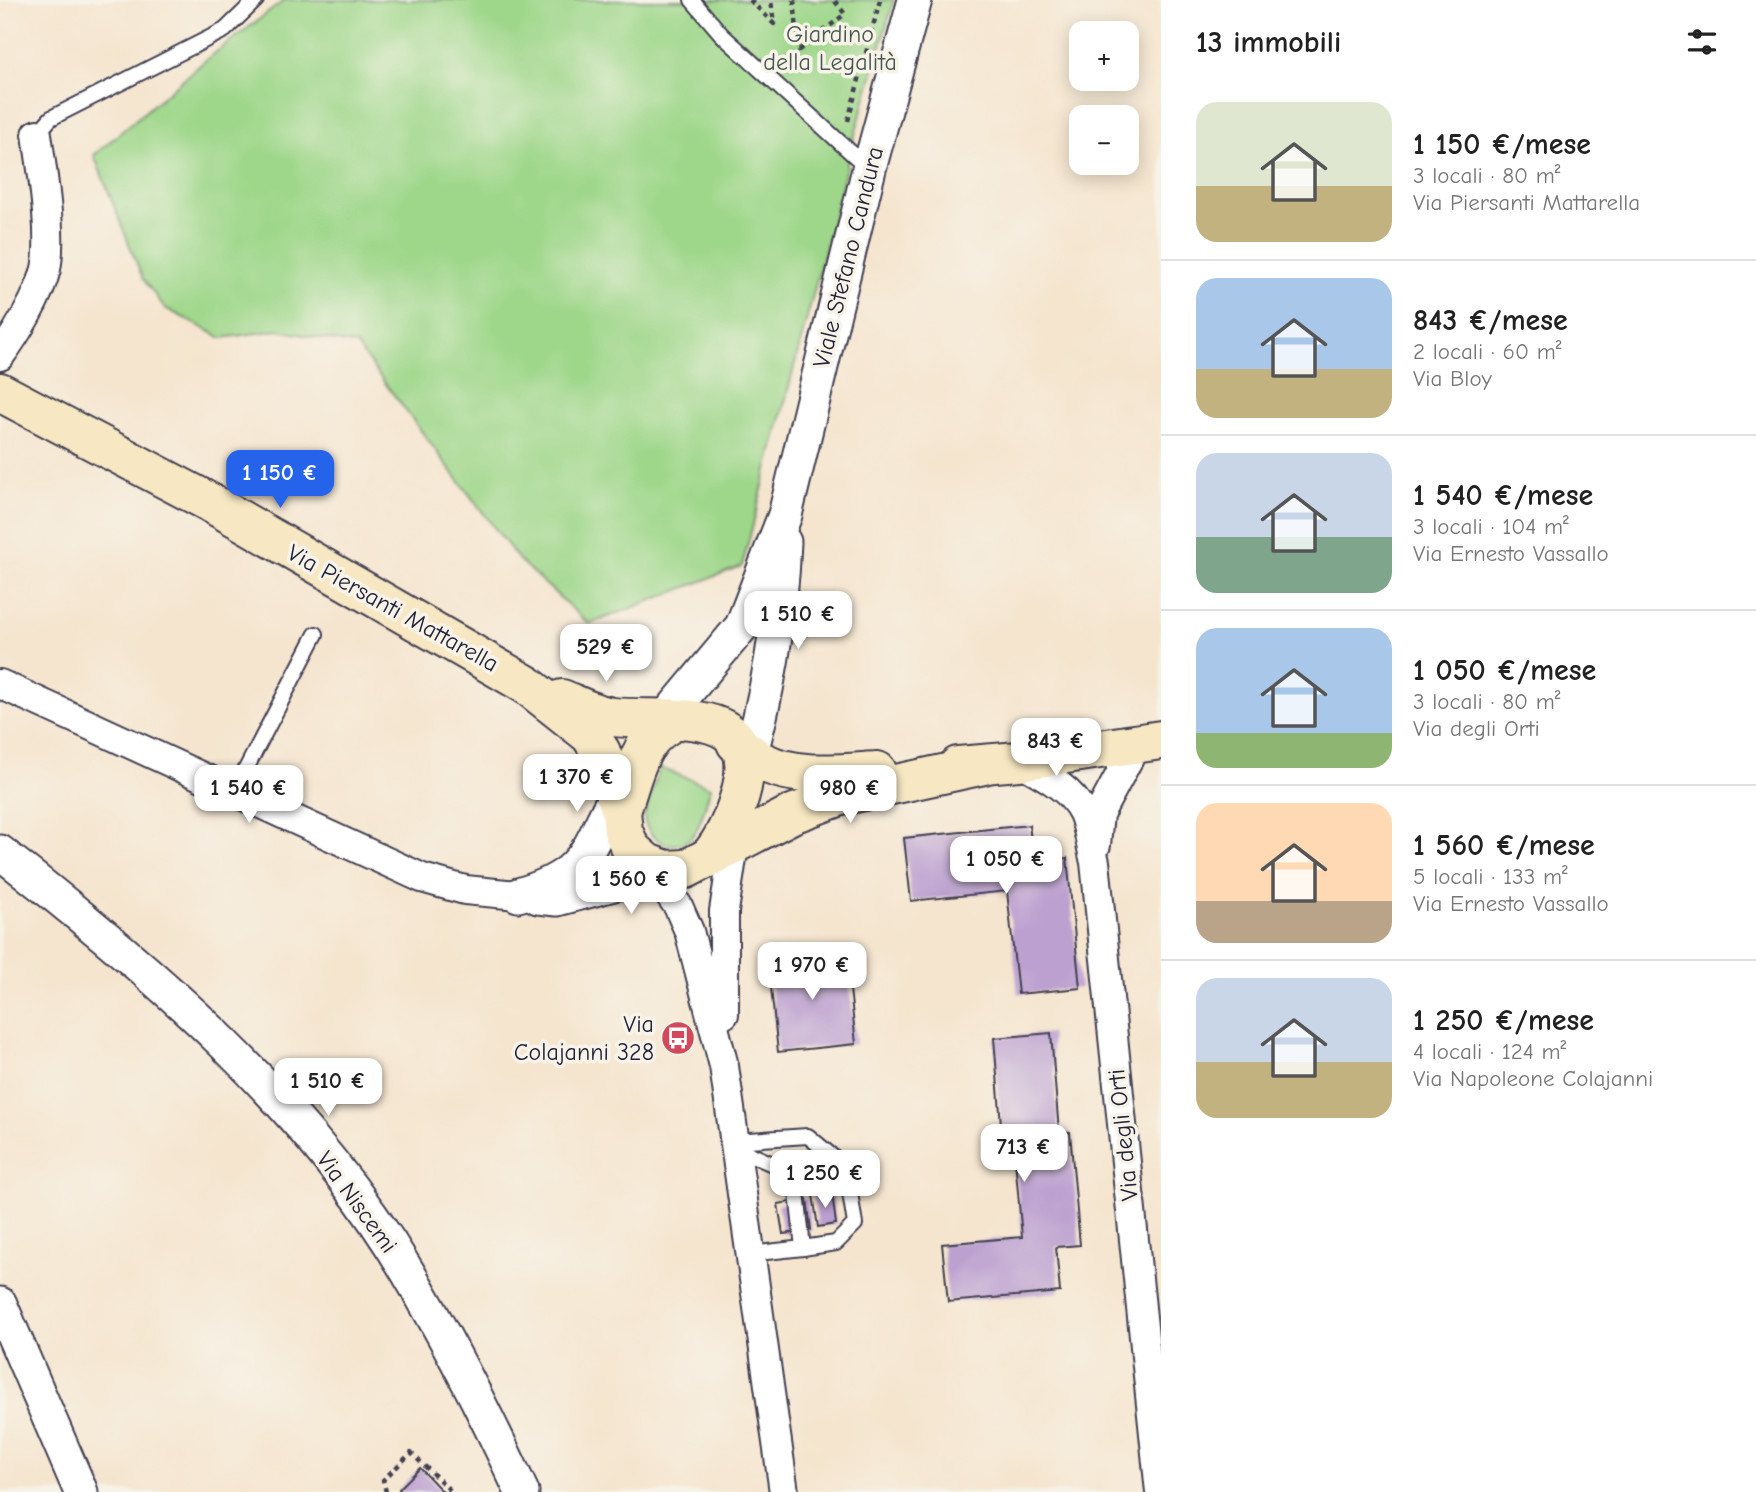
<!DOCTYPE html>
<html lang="it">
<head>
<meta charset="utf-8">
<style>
  :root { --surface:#fff; --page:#f2f2f2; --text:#222; --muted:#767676; --line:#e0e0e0; --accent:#2563eb }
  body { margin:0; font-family:"Comic Neue",sans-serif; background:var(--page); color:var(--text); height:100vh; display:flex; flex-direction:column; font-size:26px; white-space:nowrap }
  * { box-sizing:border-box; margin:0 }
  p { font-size:23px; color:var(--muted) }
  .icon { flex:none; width:38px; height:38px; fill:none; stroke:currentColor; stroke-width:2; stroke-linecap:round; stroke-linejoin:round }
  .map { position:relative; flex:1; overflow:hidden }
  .side { display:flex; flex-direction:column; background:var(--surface); width:595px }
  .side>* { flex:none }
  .controls { position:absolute; left:1069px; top:21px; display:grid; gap:14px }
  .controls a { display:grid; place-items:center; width:70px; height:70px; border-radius:14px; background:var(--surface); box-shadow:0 4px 18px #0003; font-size:35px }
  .price { position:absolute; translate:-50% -60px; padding:0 16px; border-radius:14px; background:#fff; color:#222; font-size:23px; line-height:46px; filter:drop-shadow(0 2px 4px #0008) }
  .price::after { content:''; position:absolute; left:50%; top:42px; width:21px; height:16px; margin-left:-10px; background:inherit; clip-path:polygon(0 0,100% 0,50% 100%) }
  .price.selected { background:var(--accent); color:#fff }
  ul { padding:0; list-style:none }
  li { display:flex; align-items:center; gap:21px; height:175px; padding:0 35px }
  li+li { border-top:2px solid var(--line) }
  li span { display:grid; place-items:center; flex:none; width:196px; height:140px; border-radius:21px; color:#555 }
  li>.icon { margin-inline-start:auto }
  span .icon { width:84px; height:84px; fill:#fffc; stroke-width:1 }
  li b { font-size:30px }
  h2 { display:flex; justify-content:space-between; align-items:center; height:84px; padding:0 35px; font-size:30px }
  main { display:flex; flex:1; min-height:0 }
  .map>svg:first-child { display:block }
  .green { fill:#9ed78a; stroke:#607c62; stroke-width:2 }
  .building { fill:#bca0d0 }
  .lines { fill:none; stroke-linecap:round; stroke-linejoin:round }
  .service-casing { stroke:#423f51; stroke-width:18 }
  .minor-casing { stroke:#423f51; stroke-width:32 }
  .tertiary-casing { stroke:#423f51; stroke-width:37 }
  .secondary-casing { stroke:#423f51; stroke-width:42 }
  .path { stroke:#423f51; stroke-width:4.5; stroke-dasharray:5 5; stroke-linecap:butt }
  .service { stroke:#fff; stroke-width:14 }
  .minor { stroke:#fff; stroke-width:28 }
  .tertiary { stroke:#fff; stroke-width:33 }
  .secondary { stroke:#f7e8c3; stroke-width:38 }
  .labels { text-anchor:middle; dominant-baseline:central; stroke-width:7; stroke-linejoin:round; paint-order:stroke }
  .park-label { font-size:24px; fill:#475853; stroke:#f7f3e8 }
  .street-label { font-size:24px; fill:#22223b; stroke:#f7f3e8 }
  .poi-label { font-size:24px; fill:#22223b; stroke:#f7f3e8; text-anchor:end }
</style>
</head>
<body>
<main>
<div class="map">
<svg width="1161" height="1492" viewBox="0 0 1161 1492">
  <rect width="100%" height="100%" fill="#f7f3e8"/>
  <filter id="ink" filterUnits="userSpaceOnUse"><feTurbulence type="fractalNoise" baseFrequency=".0143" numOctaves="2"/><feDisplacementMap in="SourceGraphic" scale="14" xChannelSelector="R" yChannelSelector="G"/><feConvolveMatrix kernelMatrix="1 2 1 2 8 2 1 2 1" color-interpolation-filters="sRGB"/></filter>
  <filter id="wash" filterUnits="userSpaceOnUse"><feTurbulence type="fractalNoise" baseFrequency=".00686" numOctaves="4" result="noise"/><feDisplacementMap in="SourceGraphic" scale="28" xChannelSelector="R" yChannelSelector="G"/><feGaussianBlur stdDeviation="1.57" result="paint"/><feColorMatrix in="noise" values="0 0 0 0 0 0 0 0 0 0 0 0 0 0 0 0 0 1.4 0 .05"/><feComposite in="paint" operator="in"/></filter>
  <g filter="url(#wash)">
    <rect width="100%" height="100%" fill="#f5e5cf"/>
    <g class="green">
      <polygon points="285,0 894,0 854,138 742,566 589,624 519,560 356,345 278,330 222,338 165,308 143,279 94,155 207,59"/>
      <path d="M660,768L711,787C706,801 703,818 696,831C680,857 646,843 644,816Z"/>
    </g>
    <g id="blocks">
      <g class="building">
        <polygon points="1029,825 1032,848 1047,861 1067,858 1080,988 1018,994 1007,891 911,901 904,838"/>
        <polygon points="846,952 856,1044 778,1052 768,960"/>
        <polygon points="1051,1033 1059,1132 1070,1132 1080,1245 1056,1247 1060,1292 948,1302 942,1244 1022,1237 1014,1148 1003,1149 994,1038"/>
        <polygon points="832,1193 836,1224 818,1227 813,1195"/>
        <polygon points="807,1199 811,1230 783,1234 778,1204"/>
        <polygon points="420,1468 443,1492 402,1492 399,1489"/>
      </g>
    </g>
  </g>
  <g filter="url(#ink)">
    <use href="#blocks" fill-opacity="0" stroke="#423f51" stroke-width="2"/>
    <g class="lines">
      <g class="service-casing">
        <g id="service">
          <polyline points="692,0 722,35 868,168"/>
          <polyline points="37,134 51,118 225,30 256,0"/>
          <polyline points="234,792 316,634"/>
          <polyline points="733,1141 808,1136 846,1168 855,1224 836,1243 803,1248"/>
          <polyline points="734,1147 795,1174 803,1248 750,1254"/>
        </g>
      </g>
      <g class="minor-casing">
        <g id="minor">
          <path d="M0,356C17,333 39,297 46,269C53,233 42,171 37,134"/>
          <polyline points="0,684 422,878 465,890 518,895"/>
          <path d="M1019,761C1042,774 1071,788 1083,813C1089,827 1091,847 1095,862L1160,1492"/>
          <polyline points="1096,845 1099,814 1137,743"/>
          <polyline points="647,863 678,906 689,931 724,1066 784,1492"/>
          <polyline points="724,1014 724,911 736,832"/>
        </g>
      </g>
      <g class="tertiary-casing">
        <g id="tertiary">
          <polyline points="651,735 742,626 785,515 869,169 915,0"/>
          <path d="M744,775C767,703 781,617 784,542"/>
          <path d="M0,852C153,971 307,1103 407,1271C450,1343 487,1417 522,1492"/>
          <path d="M518,895C594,874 587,842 623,783"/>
          <polyline points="538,897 557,899 666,870"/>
          <polyline points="0,1304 81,1492"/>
        </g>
      </g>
      <g class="secondary-casing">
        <g id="secondary">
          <polyline points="0,392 211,503 527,685 590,735 601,752 621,811 623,831 631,849 647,863 666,870 686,869 792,814 841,796 984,765"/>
          <path d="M562,699C577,705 595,715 613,717C663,723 761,701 742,787C736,813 724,841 707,859"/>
          <path d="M736,743C745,749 754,757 763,762C796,779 842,773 877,771"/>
          <polyline points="958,766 1019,761 1161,740"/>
          <path d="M621,811C635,772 638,735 680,719"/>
        </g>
      </g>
      <g class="path">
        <polyline points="750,0 774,24 771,0"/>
        <polyline points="794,0 799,50 845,14 834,0"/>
        <polyline points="848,121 880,0"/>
        <polyline points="386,1492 383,1480 411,1453 452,1492"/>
      </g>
      <use href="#service" class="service"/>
      <use href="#minor" class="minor"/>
      <use href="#tertiary" class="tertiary"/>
      <use href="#secondary" class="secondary"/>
    </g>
  </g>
  <defs>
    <g id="bus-disc" transform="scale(1.75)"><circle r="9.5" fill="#d1495b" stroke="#f7f3e8"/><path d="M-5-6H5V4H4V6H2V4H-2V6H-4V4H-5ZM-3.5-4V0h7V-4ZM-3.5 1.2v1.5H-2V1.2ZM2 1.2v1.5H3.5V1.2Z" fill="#fff"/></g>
  </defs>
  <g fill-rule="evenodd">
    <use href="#bus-disc" x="678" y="1038"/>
  </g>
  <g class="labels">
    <g class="park-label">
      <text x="830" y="34">Giardino<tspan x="830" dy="28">della Legalità</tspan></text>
    </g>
    <g class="street-label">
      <text transform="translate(848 257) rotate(-76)">Viale Stefano Candura</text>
      <text transform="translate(393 608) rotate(29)">Via Piersanti Mattarella</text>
      <text transform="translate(1123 1135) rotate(-96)">Via degli Orti</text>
      <text transform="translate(357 1202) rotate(54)">Via Niscemi</text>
    </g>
    <g class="poi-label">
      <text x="654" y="1024">Via<tspan x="654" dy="28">Colajanni 328</tspan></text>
    </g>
  </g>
</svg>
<div class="controls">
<a>+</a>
<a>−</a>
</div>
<b class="price selected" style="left:280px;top:510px">1 150 €</b>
<b class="price" style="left:798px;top:651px">1 510 €</b>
<b class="price" style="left:606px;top:684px">529 €</b>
<b class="price" style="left:1056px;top:778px">843 €</b>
<b class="price" style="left:577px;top:814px">1 370 €</b>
<b class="price" style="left:249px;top:825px">1 540 €</b>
<b class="price" style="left:850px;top:825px">980 €</b>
<b class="price" style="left:1006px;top:896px">1 050 €</b>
<b class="price" style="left:631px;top:916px">1 560 €</b>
<b class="price" style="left:812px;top:1002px">1 970 €</b>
<b class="price" style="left:328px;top:1118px">1 510 €</b>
<b class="price" style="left:1024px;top:1184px">713 €</b>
<b class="price" style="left:825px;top:1210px">1 250 €</b>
</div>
<section class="side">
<h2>13 immobili<svg class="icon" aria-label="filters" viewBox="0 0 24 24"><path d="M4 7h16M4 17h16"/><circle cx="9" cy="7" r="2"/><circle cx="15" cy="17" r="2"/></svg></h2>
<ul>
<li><span style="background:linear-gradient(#dfe7d0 60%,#c2b280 0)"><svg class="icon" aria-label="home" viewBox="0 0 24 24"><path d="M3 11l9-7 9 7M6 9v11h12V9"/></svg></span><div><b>1 150 €/mese</b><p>3 locali · 80 m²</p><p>Via Piersanti Mattarella</p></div></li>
<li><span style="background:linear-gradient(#a9c7e8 65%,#c2b280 0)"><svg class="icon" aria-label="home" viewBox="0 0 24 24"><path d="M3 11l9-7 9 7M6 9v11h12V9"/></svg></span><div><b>843 €/mese</b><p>2 locali · 60 m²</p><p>Via Bloy</p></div></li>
<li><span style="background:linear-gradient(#c9d6e8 60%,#7fa58c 0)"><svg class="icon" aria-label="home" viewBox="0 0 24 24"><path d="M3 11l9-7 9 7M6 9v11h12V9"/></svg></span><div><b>1 540 €/mese</b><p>3 locali · 104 m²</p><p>Via Ernesto Vassallo</p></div></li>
<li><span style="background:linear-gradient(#a9c7e8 75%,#8fb573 0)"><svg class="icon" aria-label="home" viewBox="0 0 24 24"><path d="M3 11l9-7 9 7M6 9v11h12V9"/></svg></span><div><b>1 050 €/mese</b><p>3 locali · 80 m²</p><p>Via degli Orti</p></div></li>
<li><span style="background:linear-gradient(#ffd9b3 70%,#b9a48a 0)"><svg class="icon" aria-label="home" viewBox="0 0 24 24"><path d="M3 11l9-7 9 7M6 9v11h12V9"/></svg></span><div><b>1 560 €/mese</b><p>5 locali · 133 m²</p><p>Via Ernesto Vassallo</p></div></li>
<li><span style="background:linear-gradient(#c9d6e8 60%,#c2b280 0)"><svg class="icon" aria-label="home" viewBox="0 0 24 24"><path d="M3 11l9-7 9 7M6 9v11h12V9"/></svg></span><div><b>1 250 €/mese</b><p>4 locali · 124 m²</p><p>Via Napoleone Colajanni</p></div></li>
</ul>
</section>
</main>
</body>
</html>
